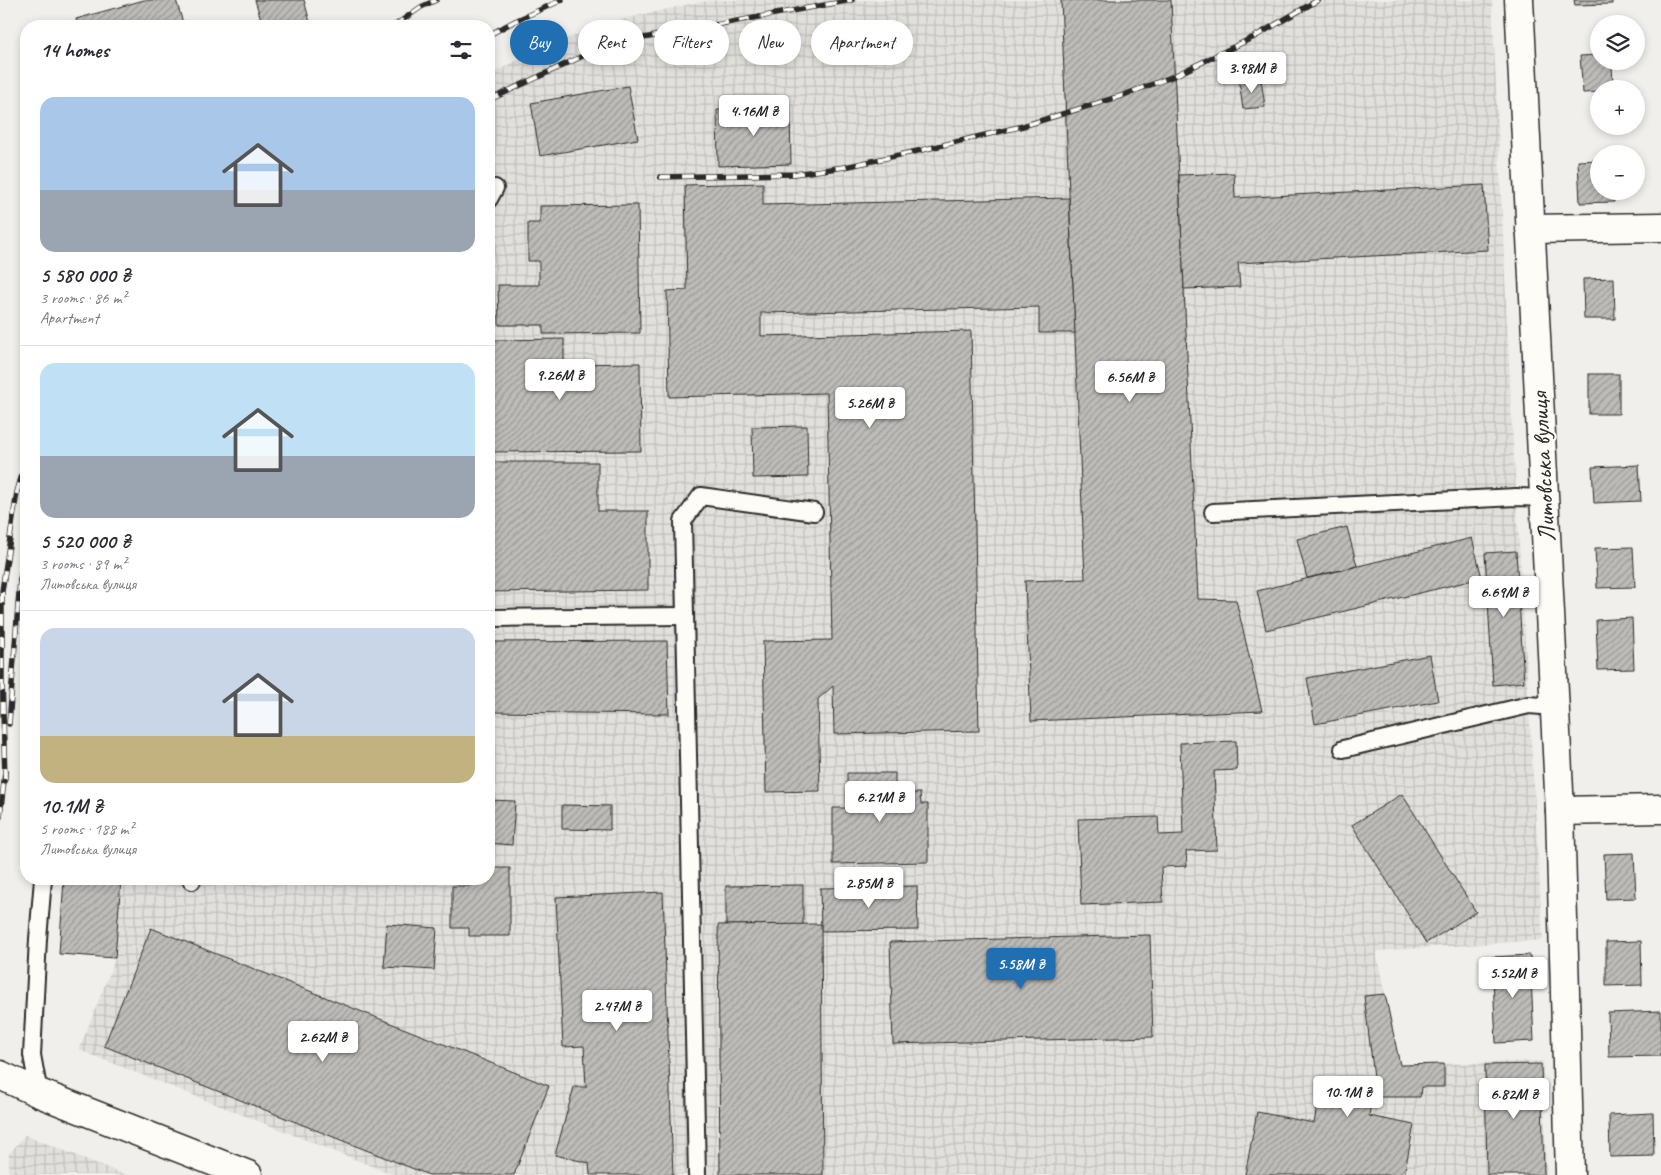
<!DOCTYPE html>
<html lang="en">
<head>
<meta charset="utf-8">
<style>
  :root { --surface:#fff; --page:#f7f7f7; --text:#2b2b33; --muted:#7c7c81; --line:#e1e1e2; --accent:#1f6fb2 }
  body { margin:0; font-family:Caveat,sans-serif; background:var(--page); color:var(--text); height:100vh; display:flex; flex-direction:column; font-size:19px; white-space:nowrap }
  * { box-sizing:border-box; margin:0 }
  p { font-size:16px; color:var(--muted) }
  .icon { flex:none; width:28px; height:28px; fill:none; stroke:currentColor; stroke-width:2; stroke-linecap:round; stroke-linejoin:round }
  .map { position:relative; flex:1; overflow:hidden }
  .side { position:absolute; left:20px; top:20px; width:475px; height:865px; display:flex; flex-direction:column; background:var(--surface); border-radius:20px; box-shadow:0 2px 8px #0003 }
  .side>* { flex:none }
  .banner { position:absolute; left:510px; top:20px; width:475px; height:45px; display:flex; gap:10px }
  .buttons { position:absolute; left:1590px; top:15px; display:grid; gap:10px }
  .buttons a { display:grid; place-items:center; width:55px; height:55px; border-radius:50%; background:var(--surface); box-shadow:0 2px 8px #0003; font-size:25px }
  .price { position:absolute; translate:-50% -42px; padding:0 11px; border-radius:5px; background:#fff; color:#222; font-size:16px; line-height:32px; filter:drop-shadow(0 1px 2px #0008) }
  .price::after { content:''; position:absolute; left:50%; top:30px; width:15px; height:11px; margin-left:-8px; background:inherit; clip-path:polygon(0 0,100% 0,50% 100%) }
  .price.active { background:var(--accent); color:#fff }
  ul { padding:0; list-style:none }
  li { display:grid; align-content:center; gap:10px; height:265px; padding:0 20px }
  li+li { border-top:1px solid var(--line) }
  li span { display:grid; place-items:center; height:155px; border-radius:15px; color:#555 }
  li>.icon { margin-inline-start:auto }
  span .icon { width:90px; height:90px; fill:#fffc; stroke-width:1 }
  li b { font-size:21px }
  h2 { display:flex; justify-content:space-between; align-items:center; height:60px; padding:0 20px; font-size:21px }
  .tag { padding:0 18px; border-radius:22px; background:var(--surface); box-shadow:0 2px 8px #0003; font-size:18px; line-height:45px }
  .tag.active { background:var(--accent); color:#fff }
  .map>svg:first-child { display:block }
  .industrial { fill:url(#industrial-grid) }
  .building { fill:url(#building-hatch); stroke:#2b2b2b }
  .lines { fill:none; stroke-linecap:round; stroke-linejoin:round }
  .lane-casing { stroke:#2b2b2b; stroke-width:20 }
  .street-casing { stroke:#2b2b2b; stroke-width:31 }
  .secondary-casing { stroke:#2b2b2b; stroke-width:31 }
  .lane { stroke:#fdfcf7; stroke-width:16 }
  .street { stroke:#fdfcf7; stroke-width:28 }
  .secondary { stroke:#fdfcf7; stroke-width:28 }
  .rail-casing { stroke:#2b2b2b; stroke-width:5.5 }
  .rail { stroke:#fdfcf7; stroke-width:4; stroke-dasharray:11; stroke-linecap:butt }
  .labels { text-anchor:middle; dominant-baseline:central; stroke-width:4.5; stroke-linejoin:round; paint-order:stroke }
  .street-label { font-size:25px; fill:#2b2b2b; stroke:#fdfcf7 }
</style>
</head>
<body>
<div class="map">
<svg width="1661" height="1175" viewBox="0 0 1661 1175">
  <defs>
    <pattern id="industrial-grid" width="8" height="8" patternUnits="userSpaceOnUse" patternTransform="scale(1.25)"><rect width="8" height="8" fill="#e1e0dc"/><path d="M0 4h8M4 0v8" fill="none" stroke="#c1c0bd"/></pattern>
    <pattern id="building-hatch" width="6" height="6" patternUnits="userSpaceOnUse" patternTransform="scale(1.25)"><rect width="6" height="6" fill="#bdbcb8"/><path d="M-1 1l2-2M0 6l6-6M5 7l2-2" fill="none" stroke="#9a9996"/></pattern>
  </defs>
  <rect width="100%" height="100%" fill="#f0efeb"/>
  <filter id="ink" filterUnits="userSpaceOnUse"><feTurbulence type="fractalNoise" baseFrequency=".02" numOctaves="2"/><feDisplacementMap in="SourceGraphic" scale="10" xChannelSelector="R" yChannelSelector="G"/><feConvolveMatrix kernelMatrix="1 2 1 2 8 2 1 2 1" color-interpolation-filters="sRGB"/></filter>
  <g filter="url(#ink)">
    <g class="industrial">
      <polygon points="720,0 1492,0 1512,426 1543,940 1376,951 1400,1065 1543,1061 1546,1175 394,1175 79,1050 115,959 59,954 64,879 489,879 489,75 547,45 623,19 700,2"/>
      <polygon points="25,1135 126,1175 8,1175 9,1154"/>
    </g>
    <g class="building">
      <polygon points="144,0 176,0 184,26 78,26 76,19"/>
      <polygon points="255,0 304,0 311,26 263,26"/>
      <polygon points="1061,0 1171,0 1198,599 1236,600 1262,711 1031,721 1025,581 1085,579"/>
      <polygon points="1574,0 1612,0 1612,4 1575,5"/>
      <polygon points="1599,55 1599,61 1612,61 1613,89 1599,89 1599,92 1583,93 1580,56"/>
      <polygon points="1261,78 1265,107 1243,109 1239,81"/>
      <polygon points="628,86 638,139 540,156 531,103"/>
      <polygon points="790,108 791,164 718,166 717,110"/>
      <polygon points="1599,160 1599,191 1613,191 1614,202 1580,203 1578,161"/>
      <polygon points="1234,173 1235,198 1484,185 1488,250 1238,263 1240,287 1184,289 1179,175"/>
      <polygon points="763,183 763,205 1069,198 1075,333 1039,333 1039,307 761,313 761,336 971,331 979,731 834,734 833,686 818,699 820,791 766,792 763,641 832,640 827,393 669,397 667,291 687,290 685,185"/>
      <polygon points="638,205 640,333 543,334 543,325 499,325 498,285 539,285 539,261 528,261 528,223 540,223 540,206"/>
      <polygon points="1614,278 1615,319 1584,319 1583,279"/>
      <polygon points="564,339 564,364 640,363 641,451 489,452 489,340"/>
      <rect x="1589" y="374" width="30" height="40"/>
      <polygon points="807,426 808,477 753,478 752,427"/>
      <polygon points="489,462 598,462 598,511 648,511 648,590 489,592"/>
      <polygon points="1639,465 1641,501 1594,503 1592,467"/>
      <polygon points="1347,527 1357,566 1307,578 1297,539"/>
      <polygon points="1472,538 1482,578 1266,630 1257,591"/>
      <polygon points="1633,547 1635,587 1597,588 1595,548"/>
      <polygon points="1516,551 1524,682 1493,685 1485,553"/>
      <polygon points="1632,618 1634,669 1598,670 1596,620"/>
      <polygon points="667,641 669,714 489,712 489,642"/>
      <polygon points="1430,655 1438,701 1315,724 1307,678"/>
      <polygon points="1236,741 1237,770 1214,771 1217,850 1186,851 1187,866 1161,867 1163,902 1081,905 1078,819 1158,817 1159,835 1183,834 1180,743"/>
      <polygon points="847,773 895,773 895,793 920,793 921,804 928,804 928,862 833,864 833,808 847,808"/>
      <polygon points="1402,794 1476,912 1426,943 1352,825"/>
      <polygon points="489,800 515,801 512,845 489,843"/>
      <polygon points="562,805 610,806 610,830 562,829"/>
      <polygon points="1634,853 1636,898 1606,899 1604,854"/>
      <polygon points="489,868 510,868 510,936 469,936 469,928 452,928 452,886 469,886 469,879 489,879"/>
      <polygon points="64,879 121,879 115,958 59,954"/>
      <polygon points="803,885 803,925 726,925 726,886"/>
      <polygon points="917,886 918,930 821,931 820,888"/>
      <polygon points="663,892 673,1175 590,1175 589,1163 555,1155 574,1087 586,1087 584,1046 563,1047 556,897"/>
      <polygon points="387,924 437,928 434,970 384,967"/>
      <polygon points="821,924 823,1175 720,1175 718,925"/>
      <polygon points="151,928 549,1086 514,1175 429,1175 104,1046"/>
      <polygon points="1150,935 1153,1037 893,1044 890,942"/>
      <polygon points="1641,941 1642,985 1606,986 1606,942"/>
      <polygon points="1530,955 1534,1041 1496,1043 1492,957"/>
      <polygon points="1385,994 1400,1065 1444,1064 1444,1087 1421,1087 1420,1097 1372,1097 1369,1116 1414,1125 1404,1175 1245,1175 1257,1112 1314,1123 1322,1081 1371,1091 1374,1077 1364,996"/>
      <polygon points="1661,1011 1661,1056 1609,1057 1608,1013"/>
      <polygon points="1541,1064 1544,1175 1487,1175 1485,1065"/>
      <polygon points="1653,1113 1654,1156 1610,1157 1609,1115"/>
    </g>
    <g class="lines">
      <g class="lane-casing">
        <g id="lane">
          <polyline points="489,199 495,188"/>
          <polyline points="1213,512 1516,497 1544,498"/>
          <polyline points="489,618 684,616"/>
          <polyline points="1343,749 1529,705 1555,707"/>
          <polyline points="191,879 192,881"/>
          <polyline points="39,1093 32,1055 38,939 43,879"/>
          <polyline points="697,1175 683,521 701,496 814,512"/>
        </g>
      </g>
      <g class="street-casing">
        <g id="street">
          <polyline points="1519,0 1560,811 1570,1175"/>
          <polyline points="1530,229 1661,227"/>
          <polyline points="1560,811 1661,809"/>
        </g>
      </g>
      <g class="secondary-casing">
        <polyline id="secondary" points="0,1075 39,1093 248,1175"/>
      </g>
      <use href="#lane" class="lane"/>
      <use href="#street" class="street"/>
      <use href="#secondary" class="secondary"/>
      <g class="rail-casing">
        <g id="rail">
          <polyline points="394,26 421,7 436,0"/>
          <polyline points="489,35 515,21 562,0"/>
          <polyline points="489,100 585,55 638,39 852,0"/>
          <polyline points="660,177 794,174 845,167 922,150 1023,126 1121,96 1174,76 1254,37 1318,0"/>
          <polyline points="9,724 20,579 26,558"/>
          <polyline points="5,779 2,678 2,591 17,492 26,461"/>
          <polyline points="0,817 5,772"/>
        </g>
      </g>
      <use href="#rail" class="rail"/>
    </g>
  </g>
  <g class="labels">
    <g class="street-label">
      <text transform="translate(1543 467) rotate(-93)">Литовська вулиця</text>
    </g>
  </g>
</svg>
<div class="buttons">
<a><svg class="icon" aria-label="layers" viewBox="0 0 24 24"><path d="M12 4l9 5-9 5-9-5zM3 14l9 5 9-5"/></svg></a>
<a>+</a>
<a>−</a>
</div>
<b class="price" style="left:1252px;top:94px">3.98M ₴</b>
<b class="price" style="left:754px;top:137px">4.16M ₴</b>
<b class="price" style="left:560px;top:401px">9.26M ₴</b>
<b class="price" style="left:1130px;top:403px">6.56M ₴</b>
<b class="price" style="left:870px;top:429px">5.26M ₴</b>
<b class="price" style="left:1504px;top:618px">6.69M ₴</b>
<b class="price" style="left:880px;top:823px">6.21M ₴</b>
<b class="price" style="left:869px;top:909px">2.85M ₴</b>
<b class="price active" style="left:1021px;top:990px">5.58M ₴</b>
<b class="price" style="left:1513px;top:999px">5.52M ₴</b>
<b class="price" style="left:617px;top:1032px">2.47M ₴</b>
<b class="price" style="left:323px;top:1063px">2.62M ₴</b>
<b class="price" style="left:1348px;top:1118px">10.1M ₴</b>
<b class="price" style="left:1514px;top:1120px">6.82M ₴</b>
<div class="banner">
<a class="tag active">Buy</a>
<a class="tag">Rent</a>
<a class="tag">Filters</a>
<a class="tag">New</a>
<a class="tag">Apartment</a>
</div>
<section class="side">
<h2>14 homes<svg class="icon" aria-label="filters" viewBox="0 0 24 24"><path d="M4 7h16M4 17h16"/><circle cx="9" cy="7" r="2"/><circle cx="15" cy="17" r="2"/></svg></h2>
<ul>
<li><span style="background:linear-gradient(#a9c7e8 60%,#9aa5b1 0)"><svg class="icon" aria-label="home" viewBox="0 0 24 24"><path d="M3 11l9-7 9 7M6 9v11h12V9"/></svg></span><div><b>5 580 000 ₴</b><p>3 rooms · 86 m²</p><p>Apartment</p></div></li>
<li><span style="background:linear-gradient(#bfe0f5 60%,#9aa5b1 0)"><svg class="icon" aria-label="home" viewBox="0 0 24 24"><path d="M3 11l9-7 9 7M6 9v11h12V9"/></svg></span><div><b>5 520 000 ₴</b><p>3 rooms · 89 m²</p><p>Литовська вулиця</p></div></li>
<li><span style="background:linear-gradient(#c9d6e8 70%,#c2b280 0)"><svg class="icon" aria-label="home" viewBox="0 0 24 24"><path d="M3 11l9-7 9 7M6 9v11h12V9"/></svg></span><div><b>10.1M ₴</b><p>5 rooms · 188 m²</p><p>Литовська вулиця</p></div></li>
</ul>
</section>
</div>
</body>
</html>
